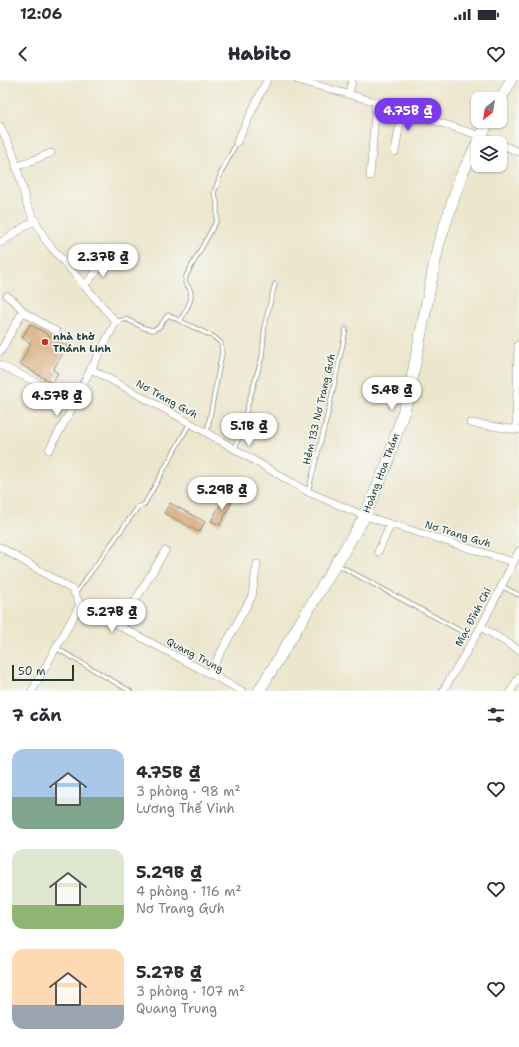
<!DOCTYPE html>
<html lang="vi">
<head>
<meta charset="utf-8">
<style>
  :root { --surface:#fff; --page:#f2f2f3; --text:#2b2b33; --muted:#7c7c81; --accent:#7c3aed }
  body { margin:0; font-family:"Shantell Sans",sans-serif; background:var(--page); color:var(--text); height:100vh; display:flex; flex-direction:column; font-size:15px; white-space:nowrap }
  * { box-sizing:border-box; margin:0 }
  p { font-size:13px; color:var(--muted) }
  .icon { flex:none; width:22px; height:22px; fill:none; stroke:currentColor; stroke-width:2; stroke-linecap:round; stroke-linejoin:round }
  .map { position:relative; height:611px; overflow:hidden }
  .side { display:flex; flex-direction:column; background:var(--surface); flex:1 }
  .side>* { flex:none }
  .needle { width:26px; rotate:210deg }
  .tools { position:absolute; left:471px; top:12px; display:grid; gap:8px }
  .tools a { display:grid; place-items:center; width:36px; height:36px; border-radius:8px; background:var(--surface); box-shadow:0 1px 3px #0004; font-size:20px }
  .scale { position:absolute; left:12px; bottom:10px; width:62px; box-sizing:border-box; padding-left:4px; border:2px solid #1f3d34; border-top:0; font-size:11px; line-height:14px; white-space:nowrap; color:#1f3d34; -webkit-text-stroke:3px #f6f6f2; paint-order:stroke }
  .price { position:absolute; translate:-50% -34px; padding:0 9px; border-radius:14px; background:#fff; color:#222; font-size:13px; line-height:26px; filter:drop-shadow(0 1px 2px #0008) }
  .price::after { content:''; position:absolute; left:50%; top:24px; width:12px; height:9px; margin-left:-6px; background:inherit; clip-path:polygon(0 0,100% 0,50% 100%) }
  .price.active { background:var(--accent); color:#fff }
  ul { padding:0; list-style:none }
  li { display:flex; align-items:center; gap:12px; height:100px; padding:0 12px }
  li span { display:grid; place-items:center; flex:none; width:112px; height:80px; border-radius:12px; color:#555 }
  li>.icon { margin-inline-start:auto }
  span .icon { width:48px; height:48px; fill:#fffc; stroke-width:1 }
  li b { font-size:17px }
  h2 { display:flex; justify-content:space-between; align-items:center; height:48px; padding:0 12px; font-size:17px }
  .status { display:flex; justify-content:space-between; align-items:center; height:28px; padding:0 20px; background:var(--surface); direction:ltr }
  .status svg { height:11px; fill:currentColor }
  header { display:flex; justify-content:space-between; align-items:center; height:52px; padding:0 12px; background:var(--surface); font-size:18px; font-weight:800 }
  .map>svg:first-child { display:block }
  .building { fill:#d7a878 }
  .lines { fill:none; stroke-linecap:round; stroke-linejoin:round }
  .lane-casing { stroke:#869280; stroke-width:5 }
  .street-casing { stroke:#869280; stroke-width:8 }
  .secondary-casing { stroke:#869280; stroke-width:12 }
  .lane { stroke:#fff; stroke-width:3.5 }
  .street { stroke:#fff; stroke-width:7 }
  .secondary { stroke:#fff; stroke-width:11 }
  .poi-dot { fill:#c8321e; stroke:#f6f6f2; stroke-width:1.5 }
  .labels { text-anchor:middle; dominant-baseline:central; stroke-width:3.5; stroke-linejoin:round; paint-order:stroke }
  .poi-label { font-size:10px; font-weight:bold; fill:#1f3d34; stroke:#f6f6f2; text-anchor:start }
  .street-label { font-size:10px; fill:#1f3d34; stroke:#f6f6f2 }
</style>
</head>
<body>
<div class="status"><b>12:06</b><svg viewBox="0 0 49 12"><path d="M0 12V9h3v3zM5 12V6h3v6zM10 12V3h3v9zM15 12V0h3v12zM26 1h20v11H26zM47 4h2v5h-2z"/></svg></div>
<header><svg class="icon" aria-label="back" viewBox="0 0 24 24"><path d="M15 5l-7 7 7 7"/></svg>Habito<svg class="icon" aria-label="heart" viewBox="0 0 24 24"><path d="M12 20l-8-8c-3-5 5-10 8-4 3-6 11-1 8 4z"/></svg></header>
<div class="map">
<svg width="519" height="611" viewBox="0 0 519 611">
  <rect width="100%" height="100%" fill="#f6f6f2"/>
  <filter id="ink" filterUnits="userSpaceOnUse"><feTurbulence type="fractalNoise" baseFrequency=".025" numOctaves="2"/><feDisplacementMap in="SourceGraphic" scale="8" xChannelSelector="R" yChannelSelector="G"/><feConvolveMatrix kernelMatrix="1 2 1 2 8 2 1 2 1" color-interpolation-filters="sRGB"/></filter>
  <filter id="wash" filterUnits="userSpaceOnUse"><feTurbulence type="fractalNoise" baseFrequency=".012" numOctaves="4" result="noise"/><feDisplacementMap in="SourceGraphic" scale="16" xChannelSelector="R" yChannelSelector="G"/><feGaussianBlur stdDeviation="0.9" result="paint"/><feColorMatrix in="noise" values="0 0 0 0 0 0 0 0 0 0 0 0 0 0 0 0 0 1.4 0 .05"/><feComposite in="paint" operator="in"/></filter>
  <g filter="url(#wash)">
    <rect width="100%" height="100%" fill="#ece6cc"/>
    <g id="blocks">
      <g class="building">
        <polygon points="30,244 67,266 53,290 58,293 52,303 20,284 31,263 22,258"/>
        <polygon points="225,416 233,420 220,445 211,441"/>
        <polygon points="170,423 205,442 199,452 164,433"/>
      </g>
    </g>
  </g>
  <g filter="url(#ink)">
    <use href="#blocks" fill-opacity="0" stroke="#869280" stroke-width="1"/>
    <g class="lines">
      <g class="lane-casing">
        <g id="lane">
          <path d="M180,241C187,228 198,214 185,203L186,196L217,140V122L214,113L221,93L237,62"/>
          <polyline points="116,242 126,239 144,248 153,250 159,247 168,235 214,257 221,263 222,273 207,352"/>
          <polyline points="235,369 262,277 265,243 275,204"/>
          <polyline points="308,412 328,333 346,249"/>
          <polyline points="338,485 474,558"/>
          <polyline points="501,506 519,515"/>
          <polyline points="75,514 138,427 144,425 190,343"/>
          <polyline points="56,568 130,611"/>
        </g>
      </g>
      <g class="street-casing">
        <g id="street">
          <polyline points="298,0 376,22 481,56 499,63"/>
          <polyline points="349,14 352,0"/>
          <polyline points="0,46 13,73 27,125 46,161 116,242 91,289"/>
          <polyline points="237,62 267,0"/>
          <polyline points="500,64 519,72"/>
          <polyline points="395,72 402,30"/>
          <polyline points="16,87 51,73"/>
          <polyline points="370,96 376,22"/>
          <polyline points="0,163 35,140"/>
          <polyline points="84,206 107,179"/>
          <polyline points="7,216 15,222 25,233 57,252"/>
          <polyline points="0,272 23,231"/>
          <polyline points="0,285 67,317 79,311 91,289 190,343 308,412 365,436 513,482"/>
          <polyline points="470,343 519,350"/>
          <polyline points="516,349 518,265"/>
          <polyline points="49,370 70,332 79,311"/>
          <polyline points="0,467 73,510 80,525 242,611"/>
          <polyline points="378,472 391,444"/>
          <polyline points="120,546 165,471"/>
          <polyline points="481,547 519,570"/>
          <polyline points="209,594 252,516 257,484"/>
          <polyline points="32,611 80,525"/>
          <polyline points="443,611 481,547 519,471"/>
          <polyline points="511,611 519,597"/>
        </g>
      </g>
      <g class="secondary-casing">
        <g id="secondary">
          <polyline points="500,21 511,0"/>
          <polyline points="259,611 365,436 387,384 409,314 438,166 461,96 489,41"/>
        </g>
      </g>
      <use href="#lane" class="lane"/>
      <use href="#street" class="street"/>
      <use href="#secondary" class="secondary"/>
    </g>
  </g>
  <circle class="poi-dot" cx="45" cy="262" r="4"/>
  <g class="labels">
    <g class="poi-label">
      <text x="53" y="256">nhà thờ<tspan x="53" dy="12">Thánh Linh</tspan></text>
    </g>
    <g class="street-label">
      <text transform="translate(167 319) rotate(29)">Nơ Trang Gưh</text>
      <text transform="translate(319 329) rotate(-77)">Hẻm 133 Nơ Trang Gưh</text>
      <text transform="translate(381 393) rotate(-69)">Hoàng Hoa Thám</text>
      <text transform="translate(458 454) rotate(17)">Nơ Trang Gưh</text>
      <text transform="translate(473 537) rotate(-62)">Mạc Đĩnh Chi</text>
      <text transform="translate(195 575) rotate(28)">Quang Trung</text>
    </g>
  </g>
</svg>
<div class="tools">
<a><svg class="needle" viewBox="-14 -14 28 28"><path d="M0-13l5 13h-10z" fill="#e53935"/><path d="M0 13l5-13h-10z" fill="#7c7c81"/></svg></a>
<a><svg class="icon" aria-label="layers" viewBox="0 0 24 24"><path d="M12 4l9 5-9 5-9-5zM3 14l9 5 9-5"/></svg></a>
</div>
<div class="scale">50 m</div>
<b class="price active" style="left:408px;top:52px">4.75B ₫</b>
<b class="price" style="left:103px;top:198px">2.37B ₫</b>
<b class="price" style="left:392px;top:331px">5.4B ₫</b>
<b class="price" style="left:57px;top:337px">4.57B ₫</b>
<b class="price" style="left:249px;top:367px">5.1B ₫</b>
<b class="price" style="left:222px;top:431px">5.29B ₫</b>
<b class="price" style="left:112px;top:553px">5.27B ₫</b>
</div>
<section class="side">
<h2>7 căn<svg class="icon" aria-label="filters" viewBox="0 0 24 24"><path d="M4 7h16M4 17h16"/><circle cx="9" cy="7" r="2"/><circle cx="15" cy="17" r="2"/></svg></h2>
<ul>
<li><span style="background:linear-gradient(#a9c7e8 60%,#7fa58c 0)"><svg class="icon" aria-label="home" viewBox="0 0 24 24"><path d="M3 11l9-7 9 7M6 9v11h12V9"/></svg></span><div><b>4.75B ₫</b><p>3 phòng · 98 m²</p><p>Lương Thế Vinh</p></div><svg class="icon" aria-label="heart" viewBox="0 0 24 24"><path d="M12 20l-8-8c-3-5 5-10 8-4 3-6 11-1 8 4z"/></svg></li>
<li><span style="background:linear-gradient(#dfe7d0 70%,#8fb573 0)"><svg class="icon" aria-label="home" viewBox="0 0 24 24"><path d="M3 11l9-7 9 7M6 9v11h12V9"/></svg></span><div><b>5.29B ₫</b><p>4 phòng · 116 m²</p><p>Nơ Trang Gưh</p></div><svg class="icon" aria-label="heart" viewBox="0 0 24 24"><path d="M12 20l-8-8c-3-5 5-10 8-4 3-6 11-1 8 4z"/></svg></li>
<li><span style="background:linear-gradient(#ffd9b3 70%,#9aa5b1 0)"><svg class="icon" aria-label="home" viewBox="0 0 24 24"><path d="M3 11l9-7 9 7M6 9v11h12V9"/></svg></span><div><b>5.27B ₫</b><p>3 phòng · 107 m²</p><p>Quang Trung</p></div><svg class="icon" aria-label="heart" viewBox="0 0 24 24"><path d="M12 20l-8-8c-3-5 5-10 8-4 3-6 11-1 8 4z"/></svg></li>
</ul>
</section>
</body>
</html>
